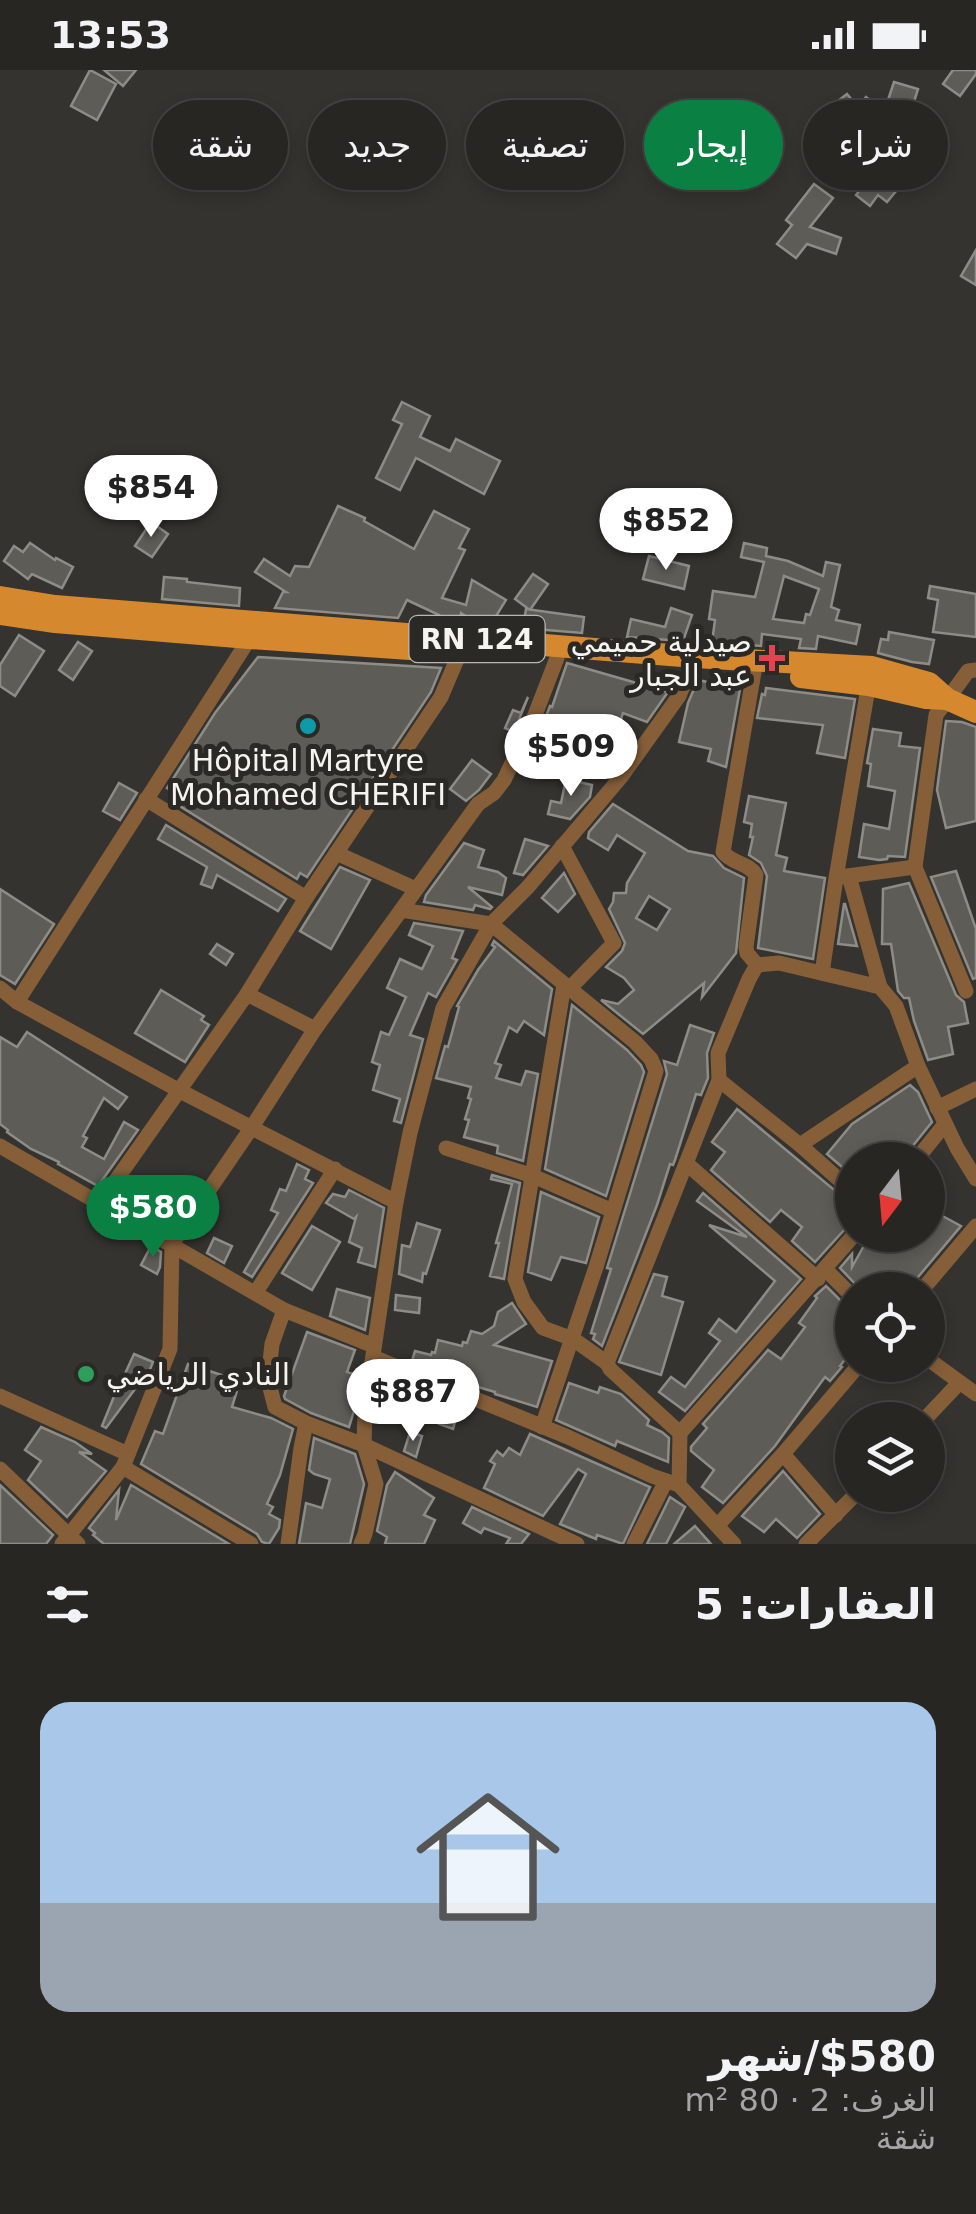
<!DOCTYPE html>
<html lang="ar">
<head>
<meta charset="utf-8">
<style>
  :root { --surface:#282623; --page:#343230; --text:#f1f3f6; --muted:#a5a5a6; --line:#444341; --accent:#0b8043 }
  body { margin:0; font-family:"DejaVu Sans",Cairo,sans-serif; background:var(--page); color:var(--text); direction:rtl; height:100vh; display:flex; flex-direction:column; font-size:38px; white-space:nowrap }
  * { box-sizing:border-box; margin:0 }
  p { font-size:32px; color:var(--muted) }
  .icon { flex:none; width:55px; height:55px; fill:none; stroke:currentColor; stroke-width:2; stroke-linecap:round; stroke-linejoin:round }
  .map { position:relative; height:1474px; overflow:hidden; direction:ltr }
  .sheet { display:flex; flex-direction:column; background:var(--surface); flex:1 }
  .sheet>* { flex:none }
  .banner { position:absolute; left:30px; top:30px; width:918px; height:90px; direction:rtl; display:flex; gap:20px }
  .needle { width:65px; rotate:196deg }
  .buttons { position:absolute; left:835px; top:1072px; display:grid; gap:20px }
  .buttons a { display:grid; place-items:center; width:110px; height:110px; border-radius:50%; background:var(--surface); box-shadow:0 5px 15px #0003,0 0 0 2px var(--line); font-size:50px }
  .price { position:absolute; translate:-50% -85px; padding:0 22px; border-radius:35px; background:#fff; color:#222; font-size:32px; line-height:65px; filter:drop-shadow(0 2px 5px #0008) }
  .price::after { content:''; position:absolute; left:50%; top:60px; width:30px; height:22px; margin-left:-15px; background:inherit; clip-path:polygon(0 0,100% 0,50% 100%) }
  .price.selected { background:var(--accent); color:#fff }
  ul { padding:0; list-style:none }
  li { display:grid; align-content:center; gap:20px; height:530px; padding:0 40px }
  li+li { border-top:2px solid var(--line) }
  li span { display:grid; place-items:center; height:310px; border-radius:30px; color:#555 }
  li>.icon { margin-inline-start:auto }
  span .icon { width:180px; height:180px; fill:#fffc; stroke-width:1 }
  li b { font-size:42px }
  h2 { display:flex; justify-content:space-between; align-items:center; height:120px; padding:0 40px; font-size:42px }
  .chip { padding:0 35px; border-radius:45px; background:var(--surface); box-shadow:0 5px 15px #0003,0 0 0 2px var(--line); font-size:35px; line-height:90px }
  .chip.selected { background:var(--accent); color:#fff }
  .status { display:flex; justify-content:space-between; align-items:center; height:70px; padding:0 50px; background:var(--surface); direction:ltr }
  .status svg { height:28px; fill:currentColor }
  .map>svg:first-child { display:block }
  .building { fill:#5e5c57; stroke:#8e8c87; stroke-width:2.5; fill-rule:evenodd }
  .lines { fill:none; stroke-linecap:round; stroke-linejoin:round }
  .street { stroke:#865f39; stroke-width:15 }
  .primary { stroke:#d6882e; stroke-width:22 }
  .health-dot { fill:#e0444e; stroke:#2b2925; stroke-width:4 }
  .culture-dot { fill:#0f9aa8; stroke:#2b2925; stroke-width:4 }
  .leisure-dot { fill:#2e9e5b; stroke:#2b2925; stroke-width:4 }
  .labels { text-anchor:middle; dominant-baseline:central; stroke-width:10; stroke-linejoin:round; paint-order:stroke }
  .shield { fill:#2b2925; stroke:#b9b7b4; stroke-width:2.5 }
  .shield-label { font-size:28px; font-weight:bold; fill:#f6f4f1 }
  .poi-label { font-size:30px; fill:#f6f4f1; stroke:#2b2925; text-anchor:end }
</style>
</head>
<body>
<div class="status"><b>13:53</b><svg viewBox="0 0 49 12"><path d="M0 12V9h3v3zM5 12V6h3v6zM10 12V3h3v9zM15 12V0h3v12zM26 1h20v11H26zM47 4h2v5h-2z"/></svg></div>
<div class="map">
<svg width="976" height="1474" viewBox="0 0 976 1474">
  <rect width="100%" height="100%" fill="#35332f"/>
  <g class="building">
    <polygon points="90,0 116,14 97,50 71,36"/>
    <polygon points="104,0 136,0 123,16"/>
    <polygon points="953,0 976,0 976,4 960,26 943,14"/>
    <polygon points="894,12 918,19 908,51 904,50 887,72 865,55 855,64 846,55 853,48 838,31 847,24 858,37 866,27 884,42"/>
    <polygon points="192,58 202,65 205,60 238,81 218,111 192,94 196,88 179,77"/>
    <polygon points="880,96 902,114 887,132 878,125 870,136 856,125"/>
    <polygon points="814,114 833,128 810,157 841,168 836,184 807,174 796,188 777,174 792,155 786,150"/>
    <polygon points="976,180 976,215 961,206"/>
    <polygon points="402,332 430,346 420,367 450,381 456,369 500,391 484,424 416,388 400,420 376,408 402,354 393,350"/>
    <polygon points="338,436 365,448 364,451 414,479 434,441 469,459 459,478 465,480 442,528 466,535 472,510 506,530 490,556 479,555 461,543 458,553 437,551 439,545 407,530 398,548 275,538 283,522 286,522 255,502 264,489 290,506 295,496 309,497"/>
    <polygon points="151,452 168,464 152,487 135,476"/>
    <polygon points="30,473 55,490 56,488 73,497 62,518 32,504 28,509 4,491 14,476 23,482"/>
    <path d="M744,473L767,478L766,486L788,491L823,506L826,492L840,495L831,537L839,540L836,550L860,555L856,574L818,566L816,579L799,578L801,569L762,564L761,576L712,572L715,550L709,549L713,521L755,527L764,492L741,487ZM784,506L819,519L810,545L806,544L804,553L773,549Z"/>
    <polygon points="649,486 689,496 684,519 643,509"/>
    <polygon points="533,504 548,514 530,540 515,529"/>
    <polygon points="164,507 187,509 187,512 240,518 239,536 162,529"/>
    <polygon points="930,516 976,524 976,567 933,562 938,530 928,528"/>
    <polygon points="671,538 692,545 683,571 627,567 631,549 665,557"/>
    <polygon points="526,539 584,547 582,563 523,558"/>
    <polygon points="889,562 934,570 929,594 912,592 878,583 881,569 888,570"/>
    <polygon points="19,565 44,581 15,626 0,616 0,595"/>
    <polygon points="78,572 92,581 73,610 59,600"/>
    <polygon points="258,587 441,598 431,622 307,807 300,803 297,809 178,735 182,727 167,718 215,643"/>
    <polygon points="567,593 668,622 647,652 623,643 609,683 593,678 592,682 573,678 563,705 544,698 546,693 530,687 550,636 552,637"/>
    <polygon points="698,610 740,619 726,697 708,691 711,679 679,672 688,633"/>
    <polygon points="766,618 855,629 845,688 817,683 823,655 757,648 762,624 765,625"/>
    <polygon points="528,627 514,662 505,658 513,640 521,643"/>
    <polygon points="946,651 962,652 976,657 976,751 946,758 937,720"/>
    <polygon points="873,659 901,663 899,676 920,678 905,787 888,786 887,789 879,790 859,787 864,754 889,759 895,721 868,716 871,694 867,693"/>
    <polygon points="472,690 491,704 479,720 466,731 450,719"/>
    <polygon points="566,709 592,715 590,727 570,749 548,744 551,731 561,733"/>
    <polygon points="119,713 137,723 120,750 103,741"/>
    <polygon points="749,726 786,733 776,785 787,788 784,801 825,808 813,889 758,878 767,806 761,793 749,785 753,767 750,767 752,754 744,752"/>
    <path d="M613,734L688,781L713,786L724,798L744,808L736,883L702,927L704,913L643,964L601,930L618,934L634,920L624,908L606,897L622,881L625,873L609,839L613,832L614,823H626L627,813L645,783L617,765L608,780L588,768L589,762ZM649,826L670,839L657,860L636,848Z"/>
    <polygon points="166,755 286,829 278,841 217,805 212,818 201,814 207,797 158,769"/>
    <polygon points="525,769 548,776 523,805 514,803"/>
    <polygon points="464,773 484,780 478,797 498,802 506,808 502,825 468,817 492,837 490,839 475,835 473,840 424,832 426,825"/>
    <polygon points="340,797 370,810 331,879 300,861"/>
    <polygon points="956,801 976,859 976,908 973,909 931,807"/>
    <polygon points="564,803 575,824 558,842 542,828"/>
    <polygon points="909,813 956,925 964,932 968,953 948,957 953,984 928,990 914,951 909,928 904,928 898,921 891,874 882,874 883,819"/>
    <polygon points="0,819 54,854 15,914 0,905"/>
    <polygon points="844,834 845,834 857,876 838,874"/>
    <polygon points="414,853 463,861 452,888 457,890 436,927 428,923 410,965 423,969 401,1053 394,1051 400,1029 373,1020 380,995 372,992 381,962 389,965 406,927 387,918 400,889 422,899 433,876 409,865"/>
    <polygon points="494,871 552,919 544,965 524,951 517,962 509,957 495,993 501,995 496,1008 521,1015 526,1001 538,1004 523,1091 497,1083 498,1076 464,1067 469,1050 465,1049 471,1029 468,1028 471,1017 436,1008 445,976 448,977 459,937 457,936 478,900 495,877 492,875"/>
    <polygon points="217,874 233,884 226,895 210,884"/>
    <polygon points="161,920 204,946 201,950 209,955 185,992 135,963"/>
    <polygon points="572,935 627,980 641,995 644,1002 606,1126 545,1099"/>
    <polygon points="690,955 714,963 707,983 708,1008 701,1025 696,1024 675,1090 673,1095 670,1094 657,1135 602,1276 593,1269 595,1264 591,1263 611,1199 607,1198 667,1004 664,991 677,995"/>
    <polygon points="27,962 127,1027 118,1039 104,1028 83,1066 87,1068 82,1077 104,1089 124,1052 138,1060 98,1116 58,1094 59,1092 31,1079 7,1062 8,1060 0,1054 0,967 17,977"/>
    <polygon points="910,1015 918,1022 932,1052 907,1083 905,1090 852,1090 852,1099 849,1103 827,1084 852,1054"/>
    <polygon points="737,1039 845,1129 852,1132 852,1154 846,1158 815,1192 792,1171 802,1157 781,1140 770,1152 711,1100 725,1082 712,1072"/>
    <polygon points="297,1094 309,1100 305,1109 313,1113 252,1207 244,1202 278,1143 271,1140 280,1119 286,1121"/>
    <polygon points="492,1105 520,1113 504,1209 490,1206 499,1173 496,1173 512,1114 491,1109"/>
    <polygon points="349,1120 384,1138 375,1197 358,1192 362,1178 349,1172 356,1147 354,1149 326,1133 333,1124 345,1127"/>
    <polygon points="541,1122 599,1147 586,1193 561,1187 551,1210 528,1202"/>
    <polygon points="703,1123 801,1209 685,1341 659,1322 671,1307 685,1317 720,1271 709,1263 719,1249 736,1262 775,1211 709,1155 747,1167 697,1131"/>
    <polygon points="937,1143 961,1156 913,1213 911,1220 861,1220 840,1198 852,1184 852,1197 870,1165 928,1165 928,1160"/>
    <polygon points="417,1153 440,1160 426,1204 423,1203 422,1212 399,1204 402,1175 410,1177"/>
    <polygon points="312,1156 340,1172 312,1220 282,1203"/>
    <polygon points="214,1168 232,1176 224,1193 207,1183"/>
    <polygon points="151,1176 161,1182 160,1197 157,1204 141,1195"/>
    <polygon points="654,1204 667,1207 662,1226 683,1232 661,1305 619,1292"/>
    <polygon points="826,1216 844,1234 852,1237 852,1280 840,1296 842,1297 830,1311 825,1307 775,1376 723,1433 702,1417 714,1400 691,1381 691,1377 707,1358 703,1354 768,1280 781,1289 805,1257 799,1253 817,1228 815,1226"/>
    <polygon points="337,1219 370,1228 365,1260 330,1246"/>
    <polygon points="396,1225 420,1228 419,1243 395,1240"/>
    <polygon points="512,1233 526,1254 494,1275 552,1291 537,1337 495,1324 495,1322 471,1315 412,1291 415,1281 431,1285 432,1282 435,1283 438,1270 462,1276 463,1272 467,1273 471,1261 482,1264 494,1256 498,1242"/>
    <polygon points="307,1262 355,1280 347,1302 359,1306 354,1341 349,1357 311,1343 285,1329 284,1326"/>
    <polygon points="134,1284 153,1292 143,1317 138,1315 106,1358 102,1356 115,1324 126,1310 123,1308"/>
    <polygon points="188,1294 240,1311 232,1337 271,1348 293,1359 280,1405 267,1434 273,1437 269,1444 280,1450 279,1458 269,1474 262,1472 257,1464 141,1394 155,1361 163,1364"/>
    <polygon points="569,1313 598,1323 600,1317 621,1324 649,1350 647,1355 662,1362 669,1368 668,1392 617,1371 615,1376 556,1350"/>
    <polygon points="385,1322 407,1327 402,1346 380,1341"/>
    <polygon points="447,1329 460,1335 453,1359 439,1354"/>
    <polygon points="41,1357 75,1372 92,1384 79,1382 106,1401 67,1447 28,1410 41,1391 25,1380"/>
    <polygon points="410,1362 422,1366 416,1387 404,1381"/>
    <polygon points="530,1364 650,1417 623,1474 597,1465 596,1469 560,1454 586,1404 578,1399 543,1446 484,1418 495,1394 490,1391 497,1381 503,1386 509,1378 520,1385"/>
    <polygon points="314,1368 355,1384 364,1414 350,1474 299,1474 306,1433 322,1438 330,1409 314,1404 309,1400"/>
    <polygon points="783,1401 820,1444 797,1468 776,1449 764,1462 742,1446"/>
    <polygon points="395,1402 434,1428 424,1445 435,1450 424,1474 385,1474 387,1467 377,1461 387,1415"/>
    <polygon points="0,1415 53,1465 46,1474 0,1474"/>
    <polygon points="131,1415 229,1474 104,1474 93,1465 95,1463 89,1458 119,1420 116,1450"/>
    <polygon points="670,1427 685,1437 666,1474 647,1474"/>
    <polygon points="472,1437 529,1464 521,1474 506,1474 510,1468 484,1458 481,1463 463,1453"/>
    <polygon points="695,1456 711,1474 674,1474"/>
  </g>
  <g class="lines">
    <g class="street">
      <path d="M754,602L723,782C732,794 748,792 756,805L746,877L747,883L757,895"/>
      <polyline points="146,729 306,828"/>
      <polyline points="562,776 614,873 569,919"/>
      <polyline points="336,783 416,819"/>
      <polyline points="849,806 880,917"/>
      <polyline points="840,807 915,797"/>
      <polyline points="401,840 491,854 635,972 651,989 656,1001 596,1197 542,1357"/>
      <polyline points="822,903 836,808 870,606"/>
      <polyline points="564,915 515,1209 524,1232 543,1258 573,1269 607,1293"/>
      <polyline points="0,918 17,932 180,1021 396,1132"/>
      <polyline points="966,921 915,797 936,645 968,601 976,600"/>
      <polyline points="247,924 315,959"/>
      <polyline points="17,932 253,563"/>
      <polyline points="719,1010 800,1075 918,996"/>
      <polyline points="937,1038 976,1019"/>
      <polyline points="800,1075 852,1121"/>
      <polyline points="0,1076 284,1240 374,1276"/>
      <polyline points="446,1078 533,1106 613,1141"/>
      <polyline points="916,1090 945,1054"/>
      <polyline points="686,1093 818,1209"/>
      <polyline points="100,1133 247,924 306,828 441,627 460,582"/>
      <polyline points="854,1165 680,1363 610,1299 607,1293 719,1010 718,983 749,909 757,895 779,893 880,917 896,936 918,996 957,1078 976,1109"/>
      <polyline points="826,1200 852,1226"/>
      <polyline points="922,1220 976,1156"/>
      <polyline points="256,1222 335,1099"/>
      <polyline points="284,1240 272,1274 268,1310 275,1337 306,1353 364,1375 577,1474"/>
      <polyline points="373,1287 568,1367 652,1406 679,1415 734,1474"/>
      <polyline points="928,1289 976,1324"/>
      <polyline points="0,1326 128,1384"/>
      <polyline points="924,1350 959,1313"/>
      <polyline points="783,1384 836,1445"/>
      <polyline points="123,1397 251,1474"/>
      <polyline points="0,1399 78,1474"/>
      <polyline points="679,1415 680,1363"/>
      <polyline points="718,1455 783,1384 859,1295"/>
      <polyline points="62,1474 123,1397 170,1279 172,1174 252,1057 315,959 478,734 494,723 504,710 535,645 557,588"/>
      <polyline points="288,1474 301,1378 306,1353"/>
      <polyline points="361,1474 365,1464 376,1414 364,1375 365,1339 396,1132 410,1063 443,938 491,854 528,817 621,707 679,626 695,587"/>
      <polyline points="634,1474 666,1411"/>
      <polyline points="806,1474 855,1425"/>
    </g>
    <g class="primary">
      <polyline points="0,527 55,536 695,587 872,597 929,613 947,629 976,642"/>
      <polyline points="0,544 55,552 249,568 410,579"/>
      <polyline points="801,607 869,615 926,628 947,629"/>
    </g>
  </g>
  <path class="health-dot" d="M767 573h10v10h10v10h-10v10h-10v-10h-10v-10h10z"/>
  <circle class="culture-dot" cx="308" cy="656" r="10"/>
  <circle class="leisure-dot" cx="86" cy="1304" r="10"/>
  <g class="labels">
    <rect class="shield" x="409.5" y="546" width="135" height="46" rx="8"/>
    <g class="shield-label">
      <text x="477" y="569">RN 124</text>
    </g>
    <g class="poi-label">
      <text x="752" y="571">صيدلية حميمي<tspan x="752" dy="34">عبد الجبار</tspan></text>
      <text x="308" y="690" text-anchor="middle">Hôpital Martyre<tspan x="308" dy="34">Mohamed CHERIFI</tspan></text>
      <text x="106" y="1304" text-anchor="start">النادي الرياضي</text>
    </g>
  </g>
</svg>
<div class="buttons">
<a><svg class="needle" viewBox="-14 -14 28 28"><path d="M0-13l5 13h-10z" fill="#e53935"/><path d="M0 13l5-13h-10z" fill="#a5a5a6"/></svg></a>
<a><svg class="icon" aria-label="locate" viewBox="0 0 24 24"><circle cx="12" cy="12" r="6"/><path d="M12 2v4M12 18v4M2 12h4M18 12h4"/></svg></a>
<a><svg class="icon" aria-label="layers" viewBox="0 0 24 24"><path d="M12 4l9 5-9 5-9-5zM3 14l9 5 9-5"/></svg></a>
</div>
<b class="price" style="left:151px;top:470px">$854</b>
<b class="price" style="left:666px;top:503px">$852</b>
<b class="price" style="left:571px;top:729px">$509</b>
<b class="price selected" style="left:153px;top:1190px">$580</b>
<b class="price" style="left:413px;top:1374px">$887</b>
<div class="banner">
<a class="chip">شراء</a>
<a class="chip selected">إيجار</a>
<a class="chip">تصفية</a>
<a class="chip">جديد</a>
<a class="chip">شقة</a>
</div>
</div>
<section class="sheet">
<h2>العقارات: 5<svg class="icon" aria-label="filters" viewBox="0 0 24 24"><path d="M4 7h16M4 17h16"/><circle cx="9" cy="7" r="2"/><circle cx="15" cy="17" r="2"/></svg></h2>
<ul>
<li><span style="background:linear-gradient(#a9c7e8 65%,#9aa5b1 0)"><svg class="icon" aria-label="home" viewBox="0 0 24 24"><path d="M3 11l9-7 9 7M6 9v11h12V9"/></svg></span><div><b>$580/شهر</b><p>الغرف: 2 · 80 m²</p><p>شقة</p></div></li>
</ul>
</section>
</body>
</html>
